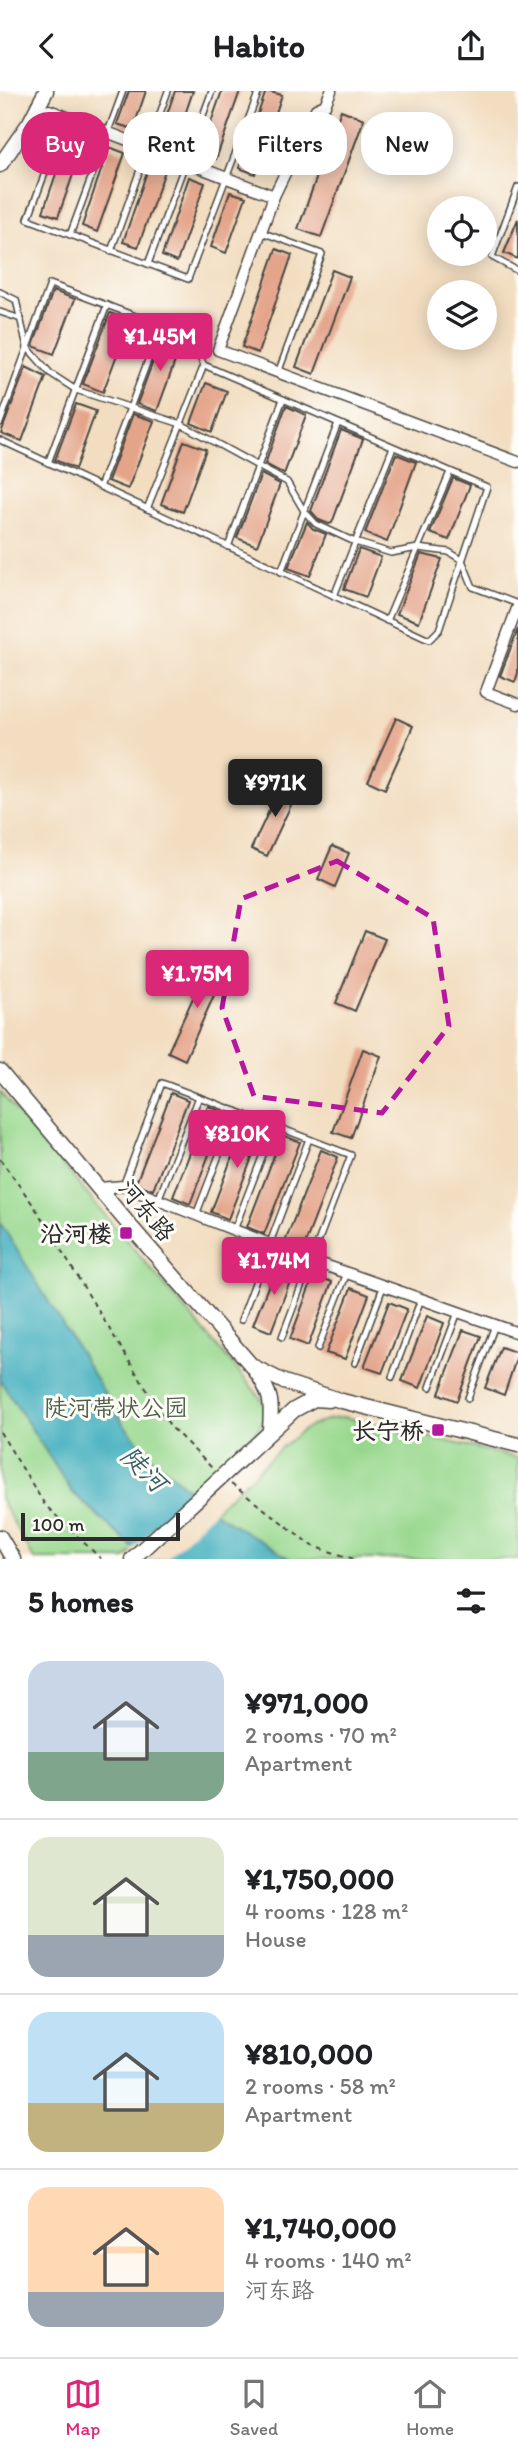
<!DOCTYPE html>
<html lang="en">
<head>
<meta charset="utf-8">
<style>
  :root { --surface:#fff; --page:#f2f2f2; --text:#202124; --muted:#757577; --line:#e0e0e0; --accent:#db2777 }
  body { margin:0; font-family:Itim,"LXGW WenKai TC",sans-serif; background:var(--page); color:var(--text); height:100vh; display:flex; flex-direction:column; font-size:26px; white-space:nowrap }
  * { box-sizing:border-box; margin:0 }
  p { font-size:23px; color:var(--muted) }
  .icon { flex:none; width:38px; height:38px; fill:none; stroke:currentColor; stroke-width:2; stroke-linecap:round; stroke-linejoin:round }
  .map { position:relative; height:1468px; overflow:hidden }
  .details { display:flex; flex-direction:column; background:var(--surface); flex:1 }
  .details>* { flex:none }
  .top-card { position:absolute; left:21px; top:21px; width:476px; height:63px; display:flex; gap:14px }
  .controls { position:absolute; left:427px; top:105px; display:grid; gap:14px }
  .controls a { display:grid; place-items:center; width:70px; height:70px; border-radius:50%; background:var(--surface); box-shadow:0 4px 18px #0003; font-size:35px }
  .scale { position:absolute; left:21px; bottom:18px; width:159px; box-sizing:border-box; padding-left:7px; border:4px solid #2b2b2b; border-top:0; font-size:19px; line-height:24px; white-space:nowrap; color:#2b2b2b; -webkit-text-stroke:5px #fdfcf7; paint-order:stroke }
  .price { position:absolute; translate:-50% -60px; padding:0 16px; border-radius:7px; background:var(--accent); color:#fff; font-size:23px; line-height:46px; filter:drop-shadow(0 2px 4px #0008) }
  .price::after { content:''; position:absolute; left:50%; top:42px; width:21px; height:16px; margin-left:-10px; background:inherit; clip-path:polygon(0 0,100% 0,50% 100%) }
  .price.active { background:#222; color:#fff }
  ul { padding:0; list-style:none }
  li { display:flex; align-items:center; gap:21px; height:175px; padding:0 28px }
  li+li { border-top:2px solid var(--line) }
  li span { display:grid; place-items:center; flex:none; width:196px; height:140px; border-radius:21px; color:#555 }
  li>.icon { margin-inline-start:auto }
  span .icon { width:84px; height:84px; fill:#fffc; stroke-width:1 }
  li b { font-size:30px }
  h2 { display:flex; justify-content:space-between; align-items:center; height:84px; padding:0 28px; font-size:30px }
  .pill { padding:0 24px; border-radius:28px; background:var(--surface); box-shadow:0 4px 18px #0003; font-size:24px; line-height:63px }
  .pill.active { background:var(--accent); color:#fff }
  header { display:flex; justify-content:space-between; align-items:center; height:91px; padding:0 28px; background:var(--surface); font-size:32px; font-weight:700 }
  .tabs { display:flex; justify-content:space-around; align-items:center; height:98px; border-top:2px solid var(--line); background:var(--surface); font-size:19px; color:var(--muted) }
  .tabs a { display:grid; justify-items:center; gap:4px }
  .tabs .active { color:var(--accent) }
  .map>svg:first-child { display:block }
  .green { fill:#98d88e; stroke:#62825c; stroke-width:2 }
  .water { fill:#40aebe; stroke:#366c74; stroke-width:2 }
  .pier { fill:#f2ddc0 }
  .building { fill:#e4a48a }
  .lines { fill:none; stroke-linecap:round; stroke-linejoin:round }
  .lane-casing { stroke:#494641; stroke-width:8 }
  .street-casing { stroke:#494641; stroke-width:13 }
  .secondary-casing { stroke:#494641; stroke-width:17 }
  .path { stroke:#494641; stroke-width:2; stroke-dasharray:5 5; stroke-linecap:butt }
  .lane { stroke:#fff; stroke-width:5 }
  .street { stroke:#fff; stroke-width:10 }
  .secondary { stroke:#fff; stroke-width:14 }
  .marked { fill:none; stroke:#b5179e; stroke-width:5; stroke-dasharray:14 9; stroke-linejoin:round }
  .poi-dot { fill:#b5179e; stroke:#fdfcf7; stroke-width:2.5 }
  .labels { text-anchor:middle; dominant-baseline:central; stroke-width:6; stroke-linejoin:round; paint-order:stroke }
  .street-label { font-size:24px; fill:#2b2b2b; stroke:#fdfcf7 }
  .poi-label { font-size:24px; font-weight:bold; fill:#2b2b2b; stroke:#fdfcf7; text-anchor:end }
  .park-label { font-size:24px; fill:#4c5f49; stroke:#fdfcf7 }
  .water-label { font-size:26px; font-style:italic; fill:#335f66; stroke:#fdfcf7 }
</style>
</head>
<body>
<header><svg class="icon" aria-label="back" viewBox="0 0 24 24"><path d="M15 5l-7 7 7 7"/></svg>Habito<svg class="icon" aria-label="share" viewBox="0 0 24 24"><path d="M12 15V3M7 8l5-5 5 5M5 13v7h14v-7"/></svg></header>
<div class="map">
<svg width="518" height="1468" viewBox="0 0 518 1468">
  <rect width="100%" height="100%" fill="#fdfcf7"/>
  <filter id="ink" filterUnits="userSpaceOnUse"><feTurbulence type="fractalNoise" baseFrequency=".0143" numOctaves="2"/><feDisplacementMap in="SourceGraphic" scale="14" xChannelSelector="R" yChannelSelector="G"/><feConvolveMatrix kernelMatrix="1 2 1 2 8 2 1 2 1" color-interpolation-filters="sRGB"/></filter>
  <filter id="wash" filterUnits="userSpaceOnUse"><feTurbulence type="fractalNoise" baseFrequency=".00686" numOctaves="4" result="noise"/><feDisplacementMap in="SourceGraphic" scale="28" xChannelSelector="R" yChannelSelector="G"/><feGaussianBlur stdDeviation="1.57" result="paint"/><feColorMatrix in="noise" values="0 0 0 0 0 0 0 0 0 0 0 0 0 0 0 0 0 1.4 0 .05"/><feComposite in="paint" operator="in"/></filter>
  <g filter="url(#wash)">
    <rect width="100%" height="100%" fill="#f2ddc0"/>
    <g class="green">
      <path d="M0,1001L261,1307C269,1323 264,1328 255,1342L125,1468H34L0,1408Z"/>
      <polygon points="344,1326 518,1367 518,1468 163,1468 281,1357 306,1337 326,1329"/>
    </g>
    <polygon class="water" points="0,1131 124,1334 148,1363 217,1423 290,1468 145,1468 72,1401 0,1289"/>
    <polygon class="pier" points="193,1399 216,1418 166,1468 140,1468 131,1460"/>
    <g id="blocks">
      <g class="building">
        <polygon points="129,0 146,0 133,38 117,33"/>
        <polygon points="175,0 193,0 175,53 159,47"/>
        <polygon points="222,0 240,0 216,68 200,63"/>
        <polygon points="266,0 282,4 255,83 239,77"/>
        <polygon points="341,19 364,28 321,146 298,138"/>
        <polygon points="70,42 86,47 58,126 43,121"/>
        <polygon points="109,56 125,62 97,141 82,135"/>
        <polygon points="150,72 166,77 138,156 123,151"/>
        <polygon points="189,86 205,92 177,171 162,165"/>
        <polygon points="230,101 246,106 226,162 211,156"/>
        <polygon points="518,128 518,168 504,162"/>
        <polygon points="276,158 292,164 258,262 242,256"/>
        <polygon points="332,179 350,186 314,283 296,276"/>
        <polygon points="53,200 75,208 54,263 33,255"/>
        <polygon points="110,222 130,229 103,301 83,293"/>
        <polygon points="163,244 182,251 157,320 137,313"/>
        <polygon points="26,276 46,286 22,350 1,342"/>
        <polygon points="206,292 227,300 212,341 191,332"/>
        <polygon points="76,313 96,320 75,378 55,369"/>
        <polygon points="286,315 306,324 284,383 265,373"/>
        <polygon points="133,323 154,330 128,398 108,390"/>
        <polygon points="341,339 363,348 332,432 329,433 319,429 311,420"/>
        <polygon points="184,350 206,358 183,421 161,413"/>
        <polygon points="396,363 416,371 387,451 365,442"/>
        <polygon points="261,383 280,393 257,455 237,447"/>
        <polygon points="453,387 470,394 449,449 430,442"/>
        <polygon points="307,431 313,438 326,443 310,485 288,477"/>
        <polygon points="359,458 381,466 366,506 344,498"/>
        <polygon points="421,463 442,468 419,531 397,523"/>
        <polygon points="518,538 518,582 515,591 500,585"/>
        <polygon points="396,627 413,635 385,698 368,690"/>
        <polygon points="283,690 299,697 267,765 251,758"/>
        <polygon points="332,755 349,762 335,796 318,788"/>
        <polygon points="365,840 385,848 355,920 336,912"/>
        <polygon points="211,868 227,875 185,969 168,961"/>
        <polygon points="363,958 381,965 351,1047 333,1041"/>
        <polygon points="171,1002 188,1009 153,1099 136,1092"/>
        <polygon points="208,1015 225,1022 190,1113 173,1106"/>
        <polygon points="246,1030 264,1036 228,1128 211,1121"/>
        <polygon points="282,1044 300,1051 264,1143 247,1136"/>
        <polygon points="321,1059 338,1066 303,1158 285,1151"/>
        <polygon points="278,1170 295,1177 271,1241 253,1234"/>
        <polygon points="314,1184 332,1191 308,1255 290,1248"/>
        <polygon points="351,1197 369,1204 345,1268 326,1262"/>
        <polygon points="389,1211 407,1218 382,1282 364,1276"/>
        <polygon points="427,1225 444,1232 420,1297 402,1290"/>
        <polygon points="463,1239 481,1245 457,1310 439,1303"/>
        <polygon points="501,1256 518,1262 504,1304 485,1297"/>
      </g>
    </g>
  </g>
  <g filter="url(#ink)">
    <use href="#blocks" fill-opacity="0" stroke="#494641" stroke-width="2"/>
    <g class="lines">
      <g class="lane-casing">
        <g id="lane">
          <polyline points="66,25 28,128 188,188 259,0"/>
          <polyline points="518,96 492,166 518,180"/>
          <polyline points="261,141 322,163 278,282"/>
          <polyline points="70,144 123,0"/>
          <polyline points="111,160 168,0"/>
          <polyline points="148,173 212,0"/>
          <polyline points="0,201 16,209 27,256 50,282 76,299 181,333 287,391 304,420 316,433 355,451 391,462 418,457 449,461 462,469 473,496 518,513"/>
          <polyline points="0,221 21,228"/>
          <polyline points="0,332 50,193 189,245 204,274 487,396 439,539 429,549 0,349"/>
          <polyline points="48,372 107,214"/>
          <polyline points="100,396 161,235"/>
          <polyline points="147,418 204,274"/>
          <polyline points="228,456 283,308"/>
          <polyline points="281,481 338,332"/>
          <polyline points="334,505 393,356"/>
          <polyline points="387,530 450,381"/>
          <polyline points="123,1095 162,992 351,1064 282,1246"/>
          <polyline points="158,1109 199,1006"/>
          <polyline points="196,1124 236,1020"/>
          <polyline points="234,1139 274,1035"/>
          <polyline points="241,1229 309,1048"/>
          <polyline points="318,1257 347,1182"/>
          <polyline points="355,1272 383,1196"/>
          <polyline points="392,1286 421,1208"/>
          <polyline points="430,1296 458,1221"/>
          <polyline points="468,1307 495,1234"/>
        </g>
      </g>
      <g class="street-casing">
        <g id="street">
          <polyline points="331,0 325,14 316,18 274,105 218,259 518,371"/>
          <polyline points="49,19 274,105"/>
          <polyline points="518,515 486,601 518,613"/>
          <polyline points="99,1097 123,1095 310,1169 518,1242"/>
        </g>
      </g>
      <g class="secondary-casing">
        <g id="secondary">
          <polyline points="0,74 30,31 46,0"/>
          <polyline points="0,980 131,1136 252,1275 284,1291 342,1310 518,1354"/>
          <path d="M255,1279C272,1303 272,1311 270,1339"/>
          <polyline points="0,1446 13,1468"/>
          <polyline points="132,1468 294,1319 314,1308 329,1309"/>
        </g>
      </g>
      <g class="path">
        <polyline points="0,1068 34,1115 161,1322 172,1337 213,1378"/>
        <polyline points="0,1341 45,1414 101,1468"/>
        <polyline points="231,1393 313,1455 354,1468"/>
      </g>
      <use href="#lane" class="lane"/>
      <use href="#street" class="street"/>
      <use href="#secondary" class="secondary"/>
    </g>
  </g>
  <path class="marked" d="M337,770L433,827L449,935L382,1022L254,1005L222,917L241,808Z"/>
  <g class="poi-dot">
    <rect x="119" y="1135" width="14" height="14" rx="3.5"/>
    <rect x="431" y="1332" width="14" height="14" rx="3.5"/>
  </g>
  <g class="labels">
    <g class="street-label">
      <text transform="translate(147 1119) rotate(50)">河东路</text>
    </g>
    <g class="poi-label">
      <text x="112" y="1142">沿河楼</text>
      <text x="424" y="1339">长宁桥</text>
    </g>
    <g class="park-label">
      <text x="116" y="1316">陡河带状公园</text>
    </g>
    <g class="water-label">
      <text transform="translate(144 1378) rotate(45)">陡河</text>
    </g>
  </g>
</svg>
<div class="controls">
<a><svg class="icon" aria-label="locate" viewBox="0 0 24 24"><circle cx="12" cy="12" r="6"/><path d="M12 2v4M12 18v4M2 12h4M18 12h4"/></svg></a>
<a><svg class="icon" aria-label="layers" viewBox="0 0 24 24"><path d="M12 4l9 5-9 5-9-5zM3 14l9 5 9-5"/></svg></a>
</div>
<div class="scale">100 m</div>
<b class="price" style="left:160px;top:282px">¥1.45M</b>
<b class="price active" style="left:275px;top:728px">¥971K</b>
<b class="price" style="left:197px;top:919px">¥1.75M</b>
<b class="price" style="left:237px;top:1079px">¥810K</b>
<b class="price" style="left:274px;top:1206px">¥1.74M</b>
<div class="top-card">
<a class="pill active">Buy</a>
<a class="pill">Rent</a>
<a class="pill">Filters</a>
<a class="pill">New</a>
</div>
</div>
<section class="details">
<h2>5 homes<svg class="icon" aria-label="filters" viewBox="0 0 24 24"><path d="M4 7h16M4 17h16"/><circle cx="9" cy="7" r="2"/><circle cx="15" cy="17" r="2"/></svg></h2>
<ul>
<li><span style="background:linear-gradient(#c9d6e8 65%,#7fa58c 0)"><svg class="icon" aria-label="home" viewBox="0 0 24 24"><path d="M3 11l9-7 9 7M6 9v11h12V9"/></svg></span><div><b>¥971,000</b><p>2 rooms · 70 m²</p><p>Apartment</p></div></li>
<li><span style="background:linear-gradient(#dfe7d0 70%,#9aa5b1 0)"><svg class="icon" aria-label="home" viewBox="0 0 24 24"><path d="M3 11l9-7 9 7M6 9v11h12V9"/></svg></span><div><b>¥1,750,000</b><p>4 rooms · 128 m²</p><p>House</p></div></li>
<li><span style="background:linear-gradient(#bfe0f5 65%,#c2b280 0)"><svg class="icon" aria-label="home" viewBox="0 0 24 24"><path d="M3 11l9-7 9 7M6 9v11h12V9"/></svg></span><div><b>¥810,000</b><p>2 rooms · 58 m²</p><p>Apartment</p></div></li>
<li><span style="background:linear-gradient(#ffd9b3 75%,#9aa5b1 0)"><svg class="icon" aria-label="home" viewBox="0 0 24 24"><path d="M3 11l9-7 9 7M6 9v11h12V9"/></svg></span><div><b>¥1,740,000</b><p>4 rooms · 140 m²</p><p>河东路</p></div></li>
</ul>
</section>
<nav class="tabs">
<a class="active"><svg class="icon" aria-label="map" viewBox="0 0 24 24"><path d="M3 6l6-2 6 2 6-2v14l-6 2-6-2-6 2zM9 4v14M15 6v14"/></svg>Map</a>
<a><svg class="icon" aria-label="saved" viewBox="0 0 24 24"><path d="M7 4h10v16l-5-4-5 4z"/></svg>Saved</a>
<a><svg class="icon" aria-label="home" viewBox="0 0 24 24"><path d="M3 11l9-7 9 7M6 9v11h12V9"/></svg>Home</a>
</nav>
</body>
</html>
